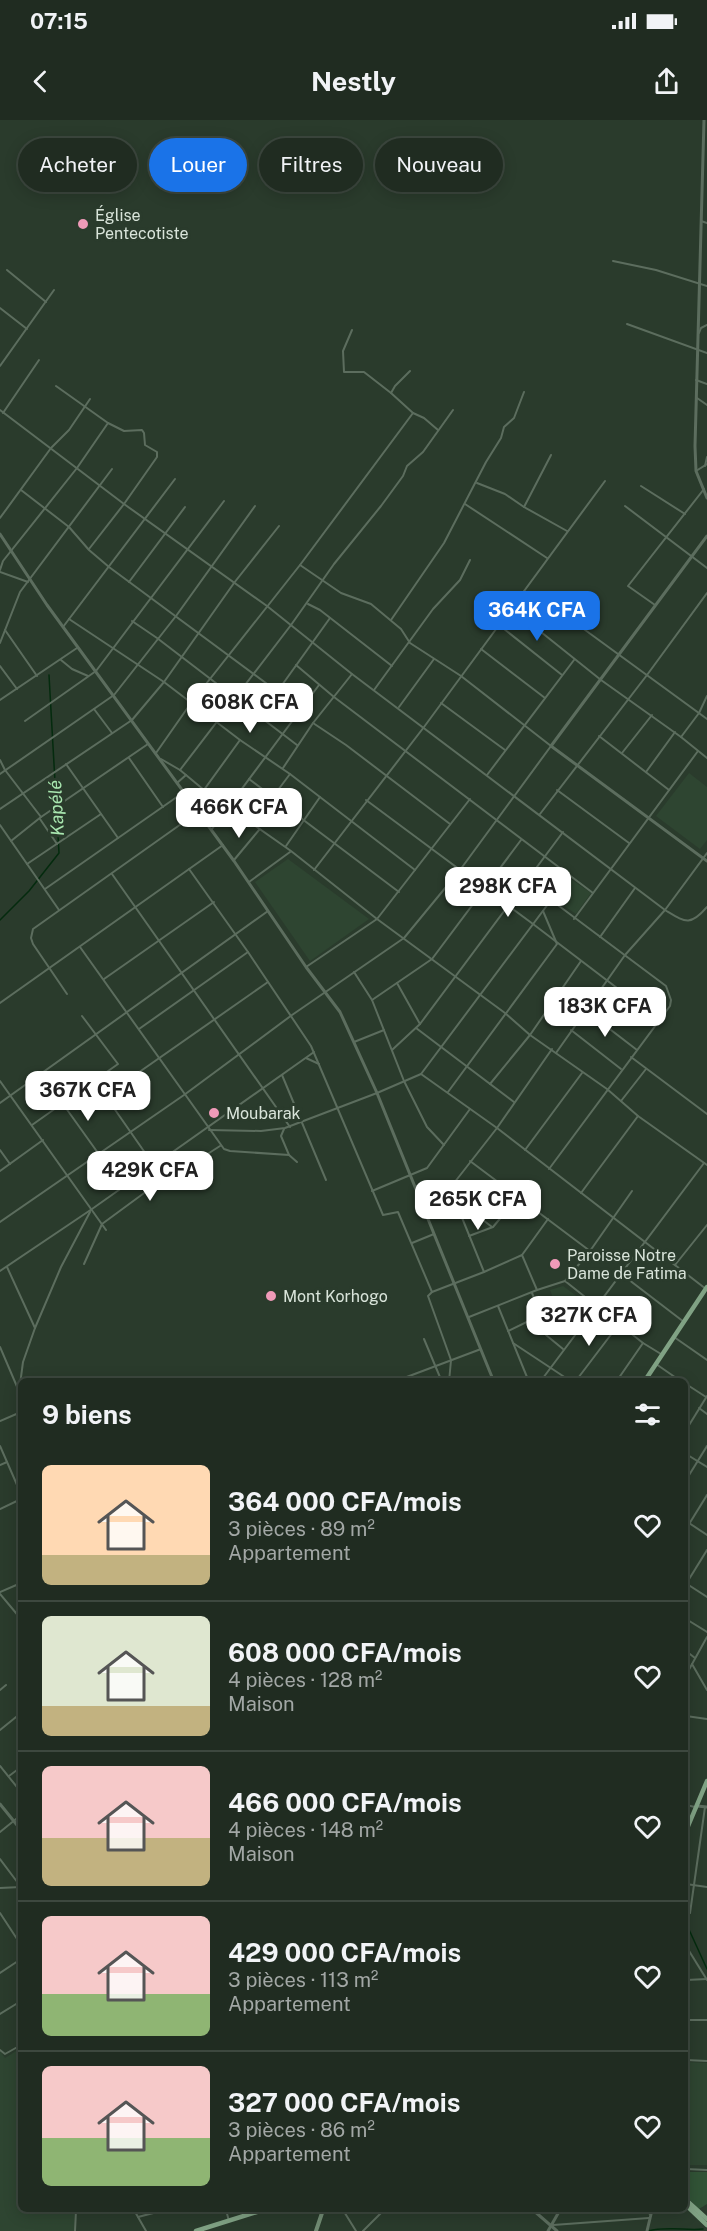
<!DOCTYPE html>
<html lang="fr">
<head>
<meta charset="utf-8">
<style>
  :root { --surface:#202c21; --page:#28342a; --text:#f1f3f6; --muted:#a2a7a5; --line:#3d483f; --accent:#1a73e8 }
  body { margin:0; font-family:"Public Sans",sans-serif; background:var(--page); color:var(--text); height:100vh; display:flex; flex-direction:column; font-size:22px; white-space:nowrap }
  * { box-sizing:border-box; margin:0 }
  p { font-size:20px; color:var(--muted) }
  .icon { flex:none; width:33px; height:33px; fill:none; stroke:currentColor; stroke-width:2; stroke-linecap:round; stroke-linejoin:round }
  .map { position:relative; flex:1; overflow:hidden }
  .drawer { position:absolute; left:18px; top:1258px; width:670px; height:834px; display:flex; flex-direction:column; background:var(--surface); border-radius:9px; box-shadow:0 3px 15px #0003,0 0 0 2px var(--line) }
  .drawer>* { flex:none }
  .banner { position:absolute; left:18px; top:18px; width:672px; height:54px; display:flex; gap:12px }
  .price { position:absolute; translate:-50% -51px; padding:0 14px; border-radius:12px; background:#fff; color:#222; font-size:20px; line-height:39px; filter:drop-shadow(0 2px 3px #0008) }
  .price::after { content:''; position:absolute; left:50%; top:36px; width:18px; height:14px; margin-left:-9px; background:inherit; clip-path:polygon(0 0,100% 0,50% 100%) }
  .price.on { background:var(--accent); color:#fff }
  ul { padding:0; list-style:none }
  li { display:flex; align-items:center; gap:18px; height:150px; padding:0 24px }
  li+li { border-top:2px solid var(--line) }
  li span { display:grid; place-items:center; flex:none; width:168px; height:120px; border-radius:9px; color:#555 }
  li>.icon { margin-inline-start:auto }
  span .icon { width:72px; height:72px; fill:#fffc; stroke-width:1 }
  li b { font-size:26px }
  h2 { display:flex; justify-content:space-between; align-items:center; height:72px; padding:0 24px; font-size:26px }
  .tag { padding:0 21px; border-radius:27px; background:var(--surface); box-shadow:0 3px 15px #0003,0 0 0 2px var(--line); font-size:21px; line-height:54px }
  .tag.on { background:var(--accent); color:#fff }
  .status { display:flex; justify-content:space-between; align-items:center; height:42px; padding:0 30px; background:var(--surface); direction:ltr }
  .status svg { height:16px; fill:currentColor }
  header { display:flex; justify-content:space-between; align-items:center; height:78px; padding:0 24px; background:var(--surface); font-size:27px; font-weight:700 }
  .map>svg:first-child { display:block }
  .built { fill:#2e4531 }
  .green { fill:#315336 }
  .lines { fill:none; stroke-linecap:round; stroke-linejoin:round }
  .stream { stroke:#042b0e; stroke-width:1.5 }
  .minor { stroke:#5c6d5e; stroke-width:2 }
  .tertiary { stroke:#5c6d5e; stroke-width:3 }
  .secondary { stroke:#718b73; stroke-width:4 }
  .primary { stroke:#80a284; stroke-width:4.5 }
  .poi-dot { fill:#ef9ab8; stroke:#2a3b2c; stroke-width:2 }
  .labels { text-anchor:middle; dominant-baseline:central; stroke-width:6; stroke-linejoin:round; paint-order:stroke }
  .poi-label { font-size:16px; fill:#d9e4da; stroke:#2a3b2c; text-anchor:start }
  .water-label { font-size:18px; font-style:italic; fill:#a9e7b0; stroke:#2a3b2c }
</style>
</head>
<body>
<div class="status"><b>07:15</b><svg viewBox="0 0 49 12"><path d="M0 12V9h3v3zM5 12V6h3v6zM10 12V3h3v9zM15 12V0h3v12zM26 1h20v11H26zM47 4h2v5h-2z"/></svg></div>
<header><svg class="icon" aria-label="back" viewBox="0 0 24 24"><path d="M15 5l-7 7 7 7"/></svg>Nestly<svg class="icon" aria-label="share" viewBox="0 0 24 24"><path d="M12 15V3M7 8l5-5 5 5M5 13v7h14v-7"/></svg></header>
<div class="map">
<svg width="707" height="2111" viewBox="0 0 707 2111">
  <rect width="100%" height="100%" fill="#2a3b2c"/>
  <g class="built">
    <polygon points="689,653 707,667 707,720 700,729 656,696"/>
    <polygon points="288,739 369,799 310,841 255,762"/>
    <polygon points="569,758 591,773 576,794 554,779"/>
    <polygon points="563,1166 590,1186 578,1203 559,1188 557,1188 550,1170"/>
    <polygon points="21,1928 21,2090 75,2090 74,2111 0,2111 0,1931 5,1938"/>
    <polygon points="686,1942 707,1943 707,2045 686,2045"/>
  </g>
  <polygon class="green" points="689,2052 707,2052 707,2084 699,2089 688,2078"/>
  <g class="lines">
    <g class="stream">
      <polyline points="0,800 29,771 59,733 49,555"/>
      <polyline points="686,1803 707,1849"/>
      <path d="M648,2111C667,2106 688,2111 703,2109"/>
    </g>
    <g class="minor">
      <polyline points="701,101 707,103"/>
      <polyline points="613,141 656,150 707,166"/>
      <polyline points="7,150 46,182"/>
      <polyline points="0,188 27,209"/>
      <polyline points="627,204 707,233"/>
      <polyline points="352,210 343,231 344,252 364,252 391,273 413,293 424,298 438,310"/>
      <polyline points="699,213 701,208 707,205"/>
      <polyline points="0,246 54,170"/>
      <polyline points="696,260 707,264"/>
      <polyline points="56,266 108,303 124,311 142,310 144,313 145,325 157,332 157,337 124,384 89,429"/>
      <polyline points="391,273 395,266 410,251"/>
      <polyline points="697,278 707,285"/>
      <path d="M0,290L124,384L267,486L352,554L665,790C685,802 690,807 707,787"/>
      <polyline points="3,293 39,240"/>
      <polyline points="705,346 707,337"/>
      <polyline points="696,351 707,344"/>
      <polyline points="477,363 505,374 524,387 567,411"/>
      <polyline points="641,366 685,394"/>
      <polyline points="21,370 69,407 89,430 109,447 301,589"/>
      <polyline points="465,384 547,438"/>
      <polyline points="625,386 707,448"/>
      <polyline points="524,387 551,335"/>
      <polyline points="0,398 51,328 69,310 90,279"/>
      <polyline points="0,450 3,441 77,348 108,303"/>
      <polyline points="0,452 28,462"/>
      <polyline points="129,462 185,387"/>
      <polyline points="308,484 320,490 392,546"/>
      <polyline points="655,485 628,466 704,369"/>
      <polyline points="511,488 601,560 681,617 707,638"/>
      <polyline points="69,499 164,562 240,620 290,654 415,750"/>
      <polyline points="570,499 707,599"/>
      <polyline points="391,500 444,423 486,342 501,318 504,307 514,298 524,272"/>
      <polyline points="132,501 157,518 297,625"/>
      <polyline points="499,505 562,555"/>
      <polyline points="63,507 175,359"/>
      <polyline points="5,510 37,556"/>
      <polyline points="0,523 20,472 112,349"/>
      <polyline points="481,529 545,578"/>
      <polyline points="61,540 72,549 88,556"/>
      <polyline points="296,545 334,577 593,773"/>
      <polyline points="0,546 17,569"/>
      <polyline points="374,570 433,489 460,460 470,440"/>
      <polyline points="277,572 330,498"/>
      <polyline points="0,580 77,528"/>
      <polyline points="441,583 505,630"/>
      <polyline points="399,587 434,539"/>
      <polyline points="94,589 112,613"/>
      <polyline points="25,601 96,551 224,381"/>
      <polyline points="313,603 346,625 450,704"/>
      <polyline points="599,616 669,670"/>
      <polyline points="681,617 699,593 707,576"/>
      <polyline points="156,633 191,583 300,445 413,293"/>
      <polyline points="622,633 652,595"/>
      <polyline points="129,638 163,687"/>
      <polyline points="161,639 180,650 204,670 291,731 377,799 505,893 530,915 607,969 638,996 707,1045"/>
      <polyline points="0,640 5,650 41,697"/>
      <polyline points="66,644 118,718"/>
      <polyline points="283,648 313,603 352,554"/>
      <polyline points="180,650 291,505 334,444 381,386 403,356 407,346 423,332 453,290"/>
      <polyline points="646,652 675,612"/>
      <polyline points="0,654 114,575 176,496 255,386"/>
      <polyline points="487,655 574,540"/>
      <polyline points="249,659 399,772"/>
      <polyline points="177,663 186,655"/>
      <polyline points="557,670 629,723"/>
      <polyline points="272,678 290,654"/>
      <polyline points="366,680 533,804 659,900"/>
      <polyline points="193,685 240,620"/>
      <polyline points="0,689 132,600 164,562 234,463 279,406"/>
      <polyline points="540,694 647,555 707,473"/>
      <polyline points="40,699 57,724"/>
      <polyline points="0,705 59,790"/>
      <polyline points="212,709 319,565"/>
      <polyline points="11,721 41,697 148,624"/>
      <polyline points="286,726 320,677"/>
      <polyline points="234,740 259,710"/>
      <polyline points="27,744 101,694"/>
      <polyline points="189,749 248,832 311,926 383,1095 398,1092 432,1172"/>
      <polyline points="314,750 424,607 605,361"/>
      <polyline points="112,754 290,1007"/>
      <polyline points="249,762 290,732"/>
      <polyline points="45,769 184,672"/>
      <polyline points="574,799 698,631"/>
      <polyline points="600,817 635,768"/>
      <polyline points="80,827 224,1029 230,1031 289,1035"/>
      <polyline points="306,847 377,799 470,679"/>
      <polyline points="354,852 372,880 404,961 427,1007 444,1025"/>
      <polyline points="104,859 214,782"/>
      <polyline points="397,863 420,904"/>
      <polyline points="67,874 33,824 31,818 33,809 198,692"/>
      <polyline points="372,880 432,839 521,720"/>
      <polyline points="0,883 223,725"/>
      <polyline points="585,890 637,930"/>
      <polyline points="416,908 514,982"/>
      <polyline points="139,909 248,832"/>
      <polyline points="571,910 621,949"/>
      <polyline points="354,922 384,910"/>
      <polyline points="392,930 420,904 563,712"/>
      <polyline points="556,933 625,835 665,790 707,733"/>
      <polyline points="631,937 707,994"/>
      <polyline points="306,938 319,944"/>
      <polyline points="421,954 497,1008 706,1169"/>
      <polyline points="282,955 326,1060"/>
      <polyline points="0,961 106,1110"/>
      <polyline points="95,961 164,1060"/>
      <polyline points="490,964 530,915 581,841"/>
      <polyline points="448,972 557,824 543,791"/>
      <polyline points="105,976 268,862"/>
      <polyline points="621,981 646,949"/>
      <polyline points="0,983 268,791"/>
      <polyline points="63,984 98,1033"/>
      <polyline points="32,1005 118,944 82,896"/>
      <polyline points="284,1009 281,1016 289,1035 297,1042"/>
      <polyline points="209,1010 261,1011 285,1008 377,973 421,954 569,756"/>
      <polyline points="0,1030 10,1044"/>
      <polyline points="525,1030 582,953"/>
      <polyline points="470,1041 590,1131"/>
      <polyline points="549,1049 670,886 671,880 666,866 551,780"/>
      <polyline points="0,1051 43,1020"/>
      <polyline points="372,1071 427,1048 470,989"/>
      <polyline points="447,1072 492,1107"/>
      <polyline points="581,1073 638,996"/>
      <polyline points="454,1078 484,1152"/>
      <polyline points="423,1084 447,1072 497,1008 552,929"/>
      <polyline points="0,1102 184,975 292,895 404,818 460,750 551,626 461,556 410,523 401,509 371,484 341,473 300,445"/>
      <polyline points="469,1116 493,1107 518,1077"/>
      <polyline points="412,1123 434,1114"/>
      <polyline points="84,1144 102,1104 155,1065 178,1053 220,1026"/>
      <polyline points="675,1145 707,1105"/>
      <polyline points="7,1147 35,1208"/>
      <polyline points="0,1151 92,1089 314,932"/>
      <polyline points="620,1153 684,1202"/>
      <polyline points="565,1161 643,1223 661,1234"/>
      <polyline points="537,1170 522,1135 548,1099"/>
      <polyline points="498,1186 529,1262"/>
      <polyline points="469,1197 537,1170 565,1161 590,1131 632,1071"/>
      <polyline points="534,1200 546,1215 563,1229"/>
      <polyline points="508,1211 539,1196 539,1190 532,1173"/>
      <polyline points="674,1217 707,1240"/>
      <polyline points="424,1219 442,1262"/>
      <polyline points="513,1223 572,1262"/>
      <polyline points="0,1227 21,1276"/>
      <polyline points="656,1244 682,1262"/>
      <polyline points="404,1258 481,1229"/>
      <polyline points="449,1262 451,1240 428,1176 432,1172 484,1152 522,1135"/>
      <polyline points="540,1262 704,1043"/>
      <polyline points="575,1262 619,1204"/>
      <polyline points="616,1262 643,1223"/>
      <polyline points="686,1264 706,1277"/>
      <polyline points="19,1272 23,1242 35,1208 61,1147 90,1092"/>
      <polyline points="699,1288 707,1294"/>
      <polyline points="0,1301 21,1292"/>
      <polyline points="686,1310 707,1276"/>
      <polyline points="0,1326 21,1374"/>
      <polyline points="686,1334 707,1347"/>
      <polyline points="0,1345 7,1342"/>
      <polyline points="686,1360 707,1326"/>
      <polyline points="0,1389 21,1379"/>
      <polyline points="686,1401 707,1415"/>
      <polyline points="686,1409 707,1375"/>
      <polyline points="686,1464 707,1430"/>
      <polyline points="687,1464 707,1477"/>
      <polyline points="0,1472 21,1463"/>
      <polyline points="0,1474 21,1499"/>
      <polyline points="686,1499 707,1512"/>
      <polyline points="686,1531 695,1538"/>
      <polyline points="692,1544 707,1570"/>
      <polyline points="686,1555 707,1517"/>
      <polyline points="0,1570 6,1565"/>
      <polyline points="686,1596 707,1599"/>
      <polyline points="0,1610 21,1593"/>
      <polyline points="0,1646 21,1672"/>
      <polyline points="9,1656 21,1647"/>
      <polyline points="686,1685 695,1687"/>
      <polyline points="0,1712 21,1695"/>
      <polyline points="0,1739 21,1767"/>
      <polyline points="686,1764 707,1767"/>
      <polyline points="0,1768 21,1767"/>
      <polyline points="0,1793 21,1825"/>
      <polyline points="690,1793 705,1687"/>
      <polyline points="686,1826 707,1860"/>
      <polyline points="0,1853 21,1839"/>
      <polyline points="686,1860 707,1859"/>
      <polyline points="0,1894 21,1881"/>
      <polyline points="686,1900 707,1900"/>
      <polyline points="0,1930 5,1934 21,1925"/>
      <polyline points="686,1940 707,1941"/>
      <polyline points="686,2049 707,2050"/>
      <polyline points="687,2081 687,2049"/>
      <polyline points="134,2090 146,2111"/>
      <polyline points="226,2090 229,2101"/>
      <polyline points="343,2090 356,2111"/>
      <polyline points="644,2090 650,2094"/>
      <polyline points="138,2097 165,2090"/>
      <polyline points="553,2105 649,2098"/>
      <polyline points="75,2111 76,2090"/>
      <polyline points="363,2111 384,2090"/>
    </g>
    <g class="tertiary">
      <polyline points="704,0 695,326 696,351 707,378"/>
      <polyline points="0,414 47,485 234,741 306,847 340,892 377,973 494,1262"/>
      <polyline points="707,416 551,626 707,741"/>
      <polyline points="0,1684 21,1710"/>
      <polyline points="697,1686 707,1687"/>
      <polyline points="533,2090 557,2111"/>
      <polyline points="548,2111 560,2090"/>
      <polyline points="647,2111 652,2090"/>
    </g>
    <polyline class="secondary" points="316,2111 323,2090"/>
    <g class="primary">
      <polyline points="644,1262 707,1167"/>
      <polyline points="686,1711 707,1661"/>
      <polyline points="686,2080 707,2099"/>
      <polyline points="686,2085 707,2105"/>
      <polyline points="196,2111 263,2090"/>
    </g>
  </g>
  <g class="poi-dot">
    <circle cx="83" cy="104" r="6"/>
    <circle cx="214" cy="993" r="6"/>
    <circle cx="555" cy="1144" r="6"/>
    <circle cx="271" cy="1176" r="6"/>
  </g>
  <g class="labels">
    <g class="poi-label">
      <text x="95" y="95">Église<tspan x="95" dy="18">Pentecotiste</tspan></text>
      <text x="226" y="993">Moubarak</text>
      <text x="567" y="1135">Paroisse Notre<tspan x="567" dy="18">Dame de Fatima</tspan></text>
      <text x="283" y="1176">Mont Korhogo</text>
    </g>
    <g class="water-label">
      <text transform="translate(56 688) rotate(-93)">Kapélé</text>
    </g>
  </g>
</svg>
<b class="price on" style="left:537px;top:522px">364K CFA</b>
<b class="price" style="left:250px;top:614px">608K CFA</b>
<b class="price" style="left:239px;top:719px">466K CFA</b>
<b class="price" style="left:508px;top:798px">298K CFA</b>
<b class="price" style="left:605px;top:918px">183K CFA</b>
<b class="price" style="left:88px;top:1002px">367K CFA</b>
<b class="price" style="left:150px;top:1082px">429K CFA</b>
<b class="price" style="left:478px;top:1111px">265K CFA</b>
<b class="price" style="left:589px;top:1227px">327K CFA</b>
<div class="banner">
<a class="tag">Acheter</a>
<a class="tag on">Louer</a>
<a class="tag">Filtres</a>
<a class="tag">Nouveau</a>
</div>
<section class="drawer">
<h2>9 biens<svg class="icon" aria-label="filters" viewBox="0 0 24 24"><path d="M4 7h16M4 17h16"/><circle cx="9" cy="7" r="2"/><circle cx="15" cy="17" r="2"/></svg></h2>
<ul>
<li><span style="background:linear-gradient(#ffd9b3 75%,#c2b280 0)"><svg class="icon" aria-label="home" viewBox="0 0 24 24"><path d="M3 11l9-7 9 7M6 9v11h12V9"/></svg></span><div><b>364 000 CFA/mois</b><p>3 pièces · 89 m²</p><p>Appartement</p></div><svg class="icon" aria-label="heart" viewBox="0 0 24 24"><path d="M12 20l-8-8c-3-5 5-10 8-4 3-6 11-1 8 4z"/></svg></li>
<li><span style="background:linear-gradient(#dfe7d0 75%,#c2b280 0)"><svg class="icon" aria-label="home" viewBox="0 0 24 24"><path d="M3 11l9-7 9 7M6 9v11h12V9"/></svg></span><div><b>608 000 CFA/mois</b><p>4 pièces · 128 m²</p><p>Maison</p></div><svg class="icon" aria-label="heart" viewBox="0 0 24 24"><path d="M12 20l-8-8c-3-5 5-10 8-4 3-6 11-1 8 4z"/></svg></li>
<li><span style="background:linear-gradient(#f6c9c9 60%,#c2b280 0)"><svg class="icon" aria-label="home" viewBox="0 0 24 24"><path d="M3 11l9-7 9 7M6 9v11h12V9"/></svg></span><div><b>466 000 CFA/mois</b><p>4 pièces · 148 m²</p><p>Maison</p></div><svg class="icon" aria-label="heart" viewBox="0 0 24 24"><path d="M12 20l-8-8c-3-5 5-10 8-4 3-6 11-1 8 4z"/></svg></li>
<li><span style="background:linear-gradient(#f6c9c9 65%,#8fb573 0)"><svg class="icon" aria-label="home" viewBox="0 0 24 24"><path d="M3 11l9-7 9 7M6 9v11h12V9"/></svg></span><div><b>429 000 CFA/mois</b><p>3 pièces · 113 m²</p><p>Appartement</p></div><svg class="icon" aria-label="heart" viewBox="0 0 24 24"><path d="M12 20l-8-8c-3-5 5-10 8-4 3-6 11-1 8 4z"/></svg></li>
<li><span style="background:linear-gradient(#f6c9c9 60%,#8fb573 0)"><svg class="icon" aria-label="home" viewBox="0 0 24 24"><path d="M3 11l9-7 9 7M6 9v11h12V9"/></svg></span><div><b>327 000 CFA/mois</b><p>3 pièces · 86 m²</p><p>Appartement</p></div><svg class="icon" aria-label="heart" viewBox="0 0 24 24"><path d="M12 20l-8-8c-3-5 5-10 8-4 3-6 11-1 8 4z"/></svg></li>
</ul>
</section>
</div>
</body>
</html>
